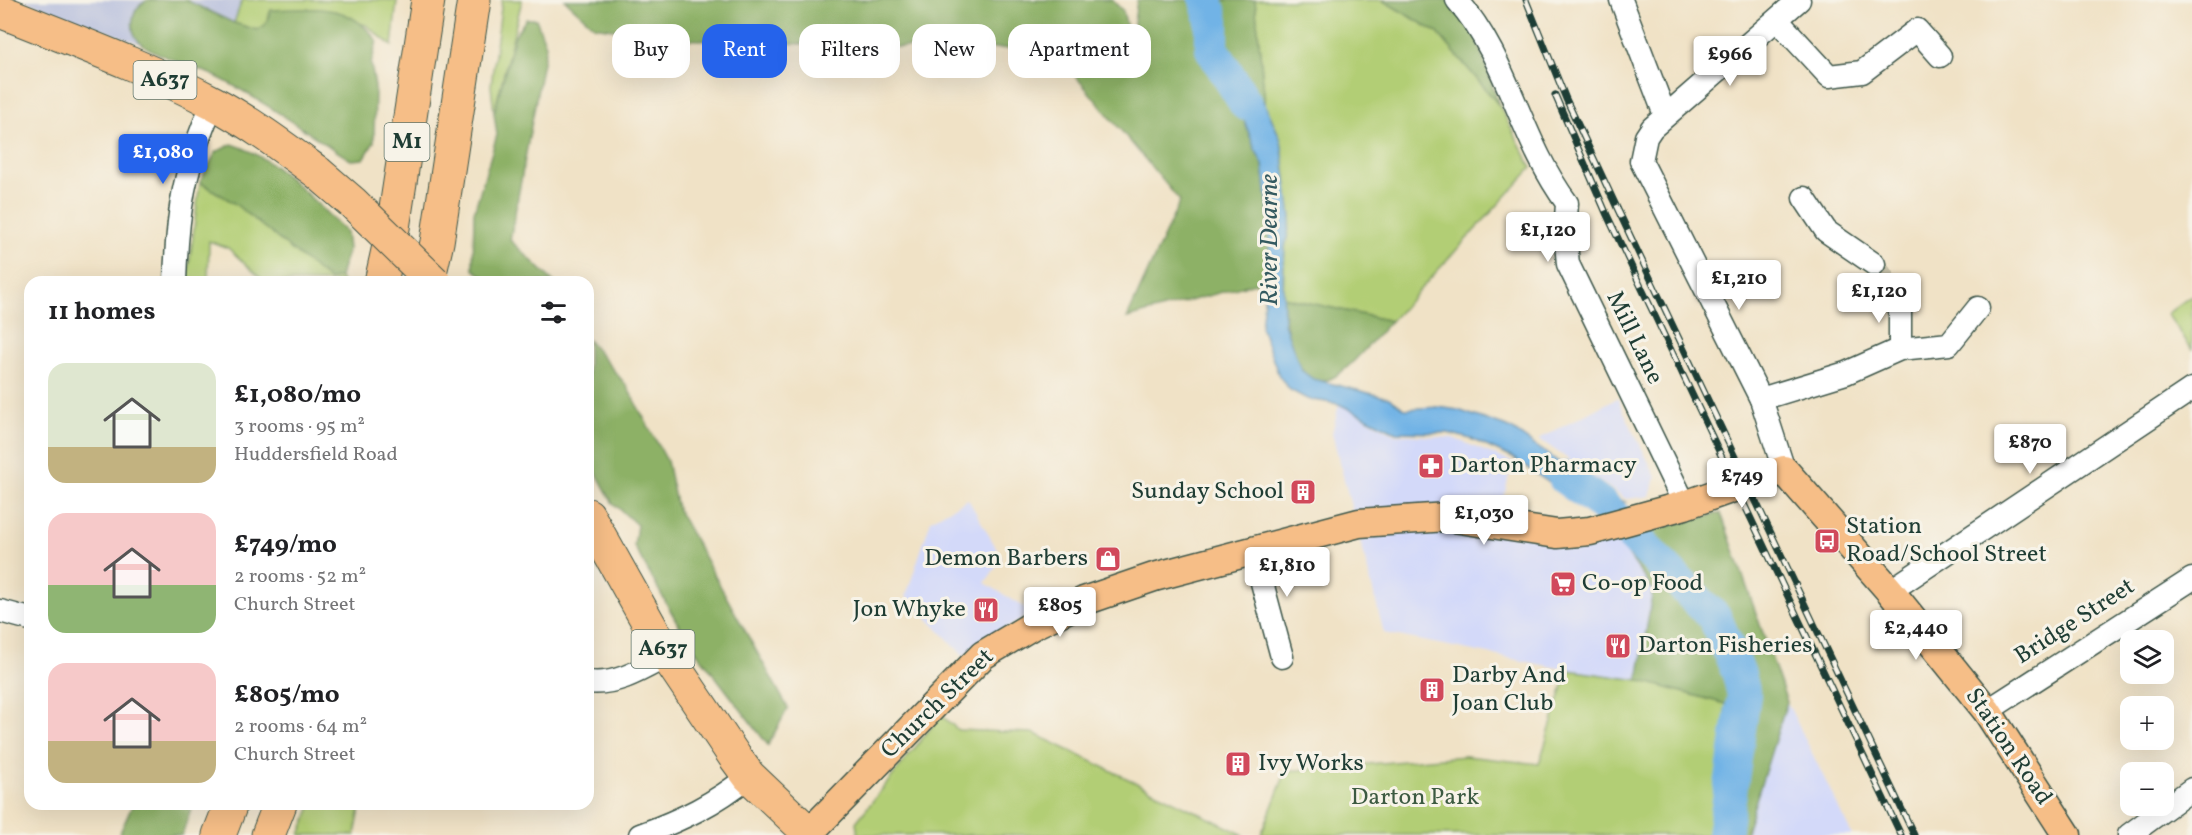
<!DOCTYPE html>
<html lang="en">
<head>
<meta charset="utf-8">
<style>
  :root { --surface:#fff; --page:#f6f6f6; --text:#202124; --muted:#757577; --accent:#2563eb }
  body { margin:0; font-family:Vollkorn,serif; background:var(--page); color:var(--text); height:100vh; display:flex; flex-direction:column; font-size:22px; white-space:nowrap }
  * { box-sizing:border-box; margin:0 }
  p { font-size:20px; color:var(--muted) }
  .icon { flex:none; width:33px; height:33px; fill:none; stroke:currentColor; stroke-width:2; stroke-linecap:round; stroke-linejoin:round }
  .map { position:relative; flex:1; overflow:hidden }
  .details { position:absolute; left:24px; top:276px; width:570px; height:534px; display:flex; flex-direction:column; background:var(--surface); border-radius:18px; box-shadow:0 6px 24px #0002 }
  .details>* { flex:none }
  .top-card { position:absolute; left:612px; top:24px; width:570px; height:54px; display:flex; gap:12px }
  .tools { position:absolute; left:2120px; top:630px; display:grid; gap:12px }
  .tools a { display:grid; place-items:center; width:54px; height:54px; border-radius:12px; background:var(--surface); box-shadow:0 6px 24px #0002; font-size:30px }
  .price { position:absolute; translate:-50% -51px; padding:0 14px; border-radius:6px; background:#fff; color:#222; font-size:20px; line-height:39px; filter:drop-shadow(0 2px 3px #0008) }
  .price::after { content:''; position:absolute; left:50%; top:36px; width:18px; height:14px; margin-left:-9px; background:inherit; clip-path:polygon(0 0,100% 0,50% 100%) }
  .price.selected { background:var(--accent); color:#fff }
  ul { padding:0; list-style:none }
  li { display:flex; align-items:center; gap:18px; height:150px; padding:0 24px }
  li span { display:grid; place-items:center; flex:none; width:168px; height:120px; border-radius:18px; color:#555 }
  li>.icon { margin-inline-start:auto }
  span .icon { width:72px; height:72px; fill:#fffc; stroke-width:1 }
  li b { font-size:26px }
  h2 { display:flex; justify-content:space-between; align-items:center; height:72px; padding:0 24px; font-size:26px }
  .pill { padding:0 21px; border-radius:18px; background:var(--surface); box-shadow:0 6px 24px #0002; font-size:21px; line-height:54px }
  .pill.selected { background:var(--accent); color:#fff }
  .map>svg:first-child { display:block }
  .built { fill:#d3d9f9 }
  .industrial { fill:#bcc3de }
  .green { fill:#b2ce75; stroke:#688654; stroke-width:1.5 }
  .forest { fill:#8db166; stroke:#56774d; stroke-width:1.5 }
  .water { fill:#71b3e6; stroke:#48788d; stroke-width:1.5 }
  .lines { fill:none; stroke-linecap:round; stroke-linejoin:round }
  .river { stroke:#71b3e6; stroke-width:34 }
  .minor-tunnel { stroke:#c6c1a9; stroke-width:22; stroke-dasharray:22 11; stroke-linecap:butt }
  .minor-casing { stroke:#3e564a; stroke-width:25 }
  .major-casing { stroke:#3e564a; stroke-width:31 }
  .highway-casing { stroke:#3e564a; stroke-width:35 }
  .minor { stroke:#fff; stroke-width:22 }
  .major { stroke:#f6be87; stroke-width:28 }
  .highway { stroke:#f6be87; stroke-width:33 }
  .rail-casing { stroke:#1f3d34; stroke-width:7 }
  .rail { stroke:#f7f3e8; stroke-width:4.5; stroke-dasharray:14; stroke-linecap:butt }
  .highway-bridge-casing { stroke:#3e564a; stroke-width:35; stroke-linecap:butt }
  .highway-bridge { stroke:#f6be87; stroke-width:33 }
  .labels { text-anchor:middle; dominant-baseline:central; stroke-width:6; stroke-linejoin:round; paint-order:stroke }
  .shield { fill:#f7f3e8; stroke:#60746a; stroke-width:1.5 }
  .shield-label { font-size:22px; font-weight:bold; fill:#1f3d34 }
  .street-label { font-size:24px; fill:#1f3d34; stroke:#f7f3e8 }
  .poi-label { font-size:24px; fill:#1f3d34; stroke:#f7f3e8; text-anchor:start }
  .park-label { font-size:24px; fill:#3c5a41; stroke:#f7f3e8 }
  .water-label { font-size:26px; font-style:italic; fill:#345a60; stroke:#f7f3e8 }
</style>
</head>
<body>
<div class="map">
<svg width="2192" height="835" viewBox="0 0 2192 835">
  <rect width="100%" height="100%" fill="#f7f3e8"/>
  <filter id="ink" filterUnits="userSpaceOnUse"><feTurbulence type="fractalNoise" baseFrequency=".0167" numOctaves="2"/><feDisplacementMap in="SourceGraphic" scale="12" xChannelSelector="R" yChannelSelector="G"/><feConvolveMatrix kernelMatrix="1 2 1 2 8 2 1 2 1" color-interpolation-filters="sRGB"/></filter>
  <filter id="wash" filterUnits="userSpaceOnUse"><feTurbulence type="fractalNoise" baseFrequency=".008" numOctaves="4" result="noise"/><feDisplacementMap in="SourceGraphic" scale="24" xChannelSelector="R" yChannelSelector="G"/><feGaussianBlur stdDeviation="1.35" result="paint"/><feColorMatrix in="noise" values="0 0 0 0 0 0 0 0 0 0 0 0 0 0 0 0 0 1.4 0 .05"/><feComposite in="paint" operator="in"/></filter>
  <g filter="url(#wash)">
    <rect width="100%" height="100%" fill="#f0e2c6"/>
    <g class="built">
      <polygon points="1617,398 1656,477 1650,496 1626,499 1539,439"/>
      <polygon points="1339,404 1395,434 1453,438 1512,462 1497,528 1617,538 1653,590 1638,680 1568,670 1384,633 1332,433"/>
      <polygon points="968,499 1002,558 985,583 1032,612 964,656 906,596 931,520"/>
      <polygon points="1787,702 1852,835 1745,835"/>
    </g>
    <g class="industrial">
      <polygon points="23,0 148,0 142,3 134,32 143,45"/>
      <polygon points="186,0 242,0 234,23"/>
    </g>
    <g class="green">
      <polygon points="242,0 397,0 392,46 366,25 310,10 271,10 265,25 257,30 234,23"/>
      <polygon points="502,0 522,0 494,113 491,86"/>
      <polygon points="1255,0 1382,0 1438,33 1499,105 1532,168 1391,321 1283,297 1285,247 1291,218 1281,140 1265,104"/>
      <polygon points="200,182 234,203 329,279 340,277 342,282 265,282 228,248 209,241 208,282 187,282"/>
      <polygon points="2192,295 2192,349 2167,314"/>
      <polygon points="1568,670 1638,680 1726,704 1714,835 1261,835 1286,771 1465,756 1539,764"/>
      <polygon points="941,715 958,730 1033,733 1244,835 858,835 856,822"/>
      <polygon points="312,804 361,804 355,835 300,835"/>
    </g>
    <g class="forest">
      <path d="M148,0H186L234,23L257,30L265,25L271,10C315,9 348,1 377,41L371,64L375,87L374,142L364,159L351,160C307,133 265,101 219,78C195,66 165,60 143,45C127,33 130,8 148,0Z"/>
      <polygon points="565,0 1112,0 1123,11 1131,45 1137,0 1255,0 1265,104 1228,58 1218,68 1235,95 1254,147 1263,164 1270,226 1269,252 1263,281 1127,318 1180,201 1053,49 882,47 674,39 594,26"/>
      <polygon points="1382,0 1450,0 1473,29 1499,105 1438,33"/>
      <polygon points="526,19 536,19 546,45 510,240 554,282 491,282 473,269 474,212 497,135 494,113 515,35"/>
      <path d="M232,144C273,156 316,203 346,232L348,249L340,277L329,280L234,203L200,182L216,152Z"/>
      <path d="M1283,297L1391,321C1375,337 1353,366 1334,377C1294,400 1284,320 1283,297Z"/>
      <polygon points="588,340 626,385 667,461 677,508 788,708 768,745 686,638 634,546 637,525 612,502 588,457"/>
      <polygon points="1721,513 1787,702 1745,835 1714,835 1726,704 1638,680 1653,590 1617,538"/>
      <polygon points="133,804 193,804 182,835 119,835"/>
    </g>
    <polygon class="water" points="1228,57 1265,104 1281,140 1291,218 1285,247 1283,277 1284,323 1301,370 1313,379 1389,398 1405,409 1438,407 1458,410 1510,428 1606,495 1625,502 1583,510 1578,503 1513,458 1471,439 1448,433 1396,432 1339,404 1307,399 1290,390 1279,376 1261,327 1265,291 1263,281 1269,252 1270,226 1263,164 1254,147 1235,95 1218,68"/>
    <g class="lines">
      <g class="river">
        <polyline points="1206,0 1212,21 1212,49 1246,104"/>
        <polyline points="1565,478 1600,503 1715,618 1739,674 1744,695 1724,835"/>
      </g>
    </g>
  </g>
  <g filter="url(#ink)">
    <g class="lines">
      <polyline class="minor-tunnel" points="1874,264 1893,292"/>
      <g class="minor-casing">
        <g id="minor">
          <path d="M1457,0C1509,59 1520,140 1567,203L1565,233L1568,264L1685,505"/>
          <polyline points="1621,0 1665,115"/>
          <polyline points="1778,21 1829,76 1862,72 1917,30 1940,56"/>
          <polyline points="1804,198 1826,231 1874,264"/>
          <path d="M175,282C177,211 184,168 213,103"/>
          <polyline points="1893,292 1900,307 1900,349"/>
          <polyline points="1761,399 1846,373 1900,349 1949,344 1978,308"/>
          <polyline points="1784,470 1761,399 1641,161 1646,137 1652,128 1799,0"/>
          <polyline points="1253,549 1282,657"/>
          <polyline points="1890,591 2192,389"/>
          <polyline points="0,611 30,619"/>
          <path d="M588,682C616,686 643,669 667,656"/>
          <polyline points="1987,711 2192,579"/>
          <path d="M640,835C681,820 715,804 749,776"/>
          <polyline points="2129,835 2192,789"/>
        </g>
      </g>
      <g class="major-casing">
        <polyline id="major" points="809,833 983,655 1035,624 1084,601 1154,577 1359,523 1447,517 1557,534 1590,531 1685,505 1784,470 1890,591 1987,711 2067,835"/>
      </g>
      <g class="highway-casing">
        <g id="highway">
          <path d="M0,11C72,40 146,67 214,103C251,123 283,147 317,172"/>
          <polyline points="381,282 393,228 428,0"/>
          <polyline points="428,282 437,242 474,0"/>
          <polyline points="588,515 667,656 735,757 749,776 811,835"/>
          <polyline points="219,835 231,804"/>
          <polyline points="268,835 280,804"/>
        </g>
      </g>
      <use href="#minor" class="minor"/>
      <use href="#major" class="major"/>
      <use href="#highway" class="highway"/>
      <g class="rail-casing">
        <g id="rail">
          <polyline points="1526,0 1566,99 1618,210 1914,835"/>
          <polyline points="1555,95 1607,215 1901,835"/>
        </g>
      </g>
      <use href="#rail" class="rail"/>
      <g class="highway-bridge-casing">
        <polyline id="highway-bridge" points="317,172 353,203 434,282"/>
      </g>
      <use href="#highway-bridge" class="highway-bridge"/>
    </g>
  </g>
  <defs>
    <g id="pharmacy-square" transform="scale(1.35)"><rect x="-9" y="-9" width="18" height="18" rx="4" fill="#d1495b" stroke="#f7f3e8"/><path d="M-2-6h4v4h4v4h-4v4h-4v-4h-4v-4h4Z" fill="#fff"/></g>
    <g id="building-square" transform="scale(1.35)"><rect x="-9" y="-9" width="18" height="18" rx="4" fill="#d1495b" stroke="#f7f3e8"/><path d="M-4-6H4V6H1V3H-1V6H-4ZM-2.5-4.3h1.7v1.8h-1.7ZM.8-4.3h1.7v1.8H.8ZM-2.5-1h1.7V.8h-1.7ZM.8-1h1.7V.8H.8Z" fill="#fff"/></g>
    <g id="bus-square" transform="scale(1.35)"><rect x="-9" y="-9" width="18" height="18" rx="4" fill="#d1495b" stroke="#f7f3e8"/><path d="M-5-6H5V4H4V6H2V4H-2V6H-4V4H-5ZM-3.5-4V0h7V-4ZM-3.5 1.2v1.5H-2V1.2ZM2 1.2v1.5H3.5V1.2Z" fill="#fff"/></g>
    <g id="shop-square" transform="scale(1.35)"><rect x="-9" y="-9" width="18" height="18" rx="4" fill="#d1495b" stroke="#f7f3e8"/><path d="M-5-2.5h2.3a2.7 3.5 0 0 1 5.4 0H5L5.5 6h-11ZM-1.5-2.5h3a1.5 2.3 0 0 0-3 0Z" fill="#fff"/></g>
    <g id="supermarket-square" transform="scale(1.35)"><rect x="-9" y="-9" width="18" height="18" rx="4" fill="#d1495b" stroke="#f7f3e8"/><path d="M-6-5.5h2.5l.6 2H6L4.5 2H-2.5L-4.4-4H-6ZM-1.5 3.2a1.3 1.3 0 1 0 .1 0ZM3 3.2a1.3 1.3 0 1 0 .1 0Z" fill="#fff"/></g>
    <g id="restaurant-square" transform="scale(1.35)"><rect x="-9" y="-9" width="18" height="18" rx="4" fill="#d1495b" stroke="#f7f3e8"/><path d="M-5-6h1v4h1v-4h1v4h1v-4h1v5L-1.5 .5V6h-2V.5L-5-1ZM5-6V6H3V1.5H1.5Q1.5-4 5-6Z" fill="#fff"/></g>
  </defs>
  <g fill-rule="evenodd">
    <use href="#pharmacy-square" x="1431" y="466"/>
    <use href="#building-square" x="1303" y="492"/>
    <use href="#bus-square" x="1827" y="541"/>
    <use href="#shop-square" x="1108" y="559"/>
    <use href="#supermarket-square" x="1563" y="584"/>
    <use href="#restaurant-square" x="986" y="610"/>
    <use href="#restaurant-square" x="1618" y="646"/>
    <use href="#building-square" x="1432" y="690"/>
    <use href="#building-square" x="1238" y="764"/>
  </g>
  <g class="labels">
    <g class="shield">
      <rect x="133.5" y="61" width="63" height="38" rx="4.5"/>
      <rect x="384.5" y="123" width="45" height="38" rx="4.5"/>
      <rect x="631.5" y="630" width="63" height="38" rx="4.5"/>
    </g>
    <g class="shield-label">
      <text x="165" y="80">A637</text>
      <text x="407" y="142">M1</text>
      <text x="663" y="649">A637</text>
    </g>
    <g class="street-label">
      <text transform="translate(1634 338) rotate(64)">Mill Lane</text>
      <text transform="translate(2075 622) rotate(-33)">Bridge Street</text>
      <text transform="translate(938 704) rotate(-44)">Church Street</text>
      <text transform="translate(2008 747) rotate(56)">Station Road</text>
    </g>
    <g class="poi-label">
      <text x="1450" y="466">Darton Pharmacy</text>
      <text x="1284" y="492" text-anchor="end">Sunday School</text>
      <text x="1846" y="527">Station<tspan x="1846" dy="28">Road/School Street</tspan></text>
      <text x="1088" y="559" text-anchor="end">Demon Barbers</text>
      <text x="1582" y="584">Co-op Food</text>
      <text x="966" y="610" text-anchor="end">Jon Whyke</text>
      <text x="1638" y="646">Darton Fisheries</text>
      <text x="1452" y="676">Darby And<tspan x="1452" dy="28">Joan Club</tspan></text>
      <text x="1258" y="764">Ivy Works</text>
    </g>
    <g class="park-label">
      <text x="1415" y="798">Darton Park</text>
    </g>
    <g class="water-label">
      <text transform="translate(1270 240) rotate(-90)">River Dearne</text>
    </g>
  </g>
</svg>
<div class="tools">
<a><svg class="icon" aria-label="layers" viewBox="0 0 24 24"><path d="M12 4l9 5-9 5-9-5zM3 14l9 5 9-5"/></svg></a>
<a>+</a>
<a>−</a>
</div>
<b class="price" style="left:1730px;top:87px">£966</b>
<b class="price selected" style="left:163px;top:185px">£1,080</b>
<b class="price" style="left:1548px;top:263px">£1,120</b>
<b class="price" style="left:1739px;top:311px">£1,210</b>
<b class="price" style="left:1879px;top:324px">£1,120</b>
<b class="price" style="left:2030px;top:475px">£870</b>
<b class="price" style="left:1742px;top:509px">£749</b>
<b class="price" style="left:1484px;top:546px">£1,030</b>
<b class="price" style="left:1287px;top:598px">£1,810</b>
<b class="price" style="left:1060px;top:638px">£805</b>
<b class="price" style="left:1916px;top:661px">£2,440</b>
<div class="top-card">
<a class="pill">Buy</a>
<a class="pill selected">Rent</a>
<a class="pill">Filters</a>
<a class="pill">New</a>
<a class="pill">Apartment</a>
</div>
<section class="details">
<h2>11 homes<svg class="icon" aria-label="filters" viewBox="0 0 24 24"><path d="M4 7h16M4 17h16"/><circle cx="9" cy="7" r="2"/><circle cx="15" cy="17" r="2"/></svg></h2>
<ul>
<li><span style="background:linear-gradient(#dfe7d0 70%,#c2b280 0)"><svg class="icon" aria-label="home" viewBox="0 0 24 24"><path d="M3 11l9-7 9 7M6 9v11h12V9"/></svg></span><div><b>£1,080/mo</b><p>3 rooms · 95 m²</p><p>Huddersfield Road</p></div></li>
<li><span style="background:linear-gradient(#f6c9c9 60%,#8fb573 0)"><svg class="icon" aria-label="home" viewBox="0 0 24 24"><path d="M3 11l9-7 9 7M6 9v11h12V9"/></svg></span><div><b>£749/mo</b><p>2 rooms · 52 m²</p><p>Church Street</p></div></li>
<li><span style="background:linear-gradient(#f6c9c9 65%,#c2b280 0)"><svg class="icon" aria-label="home" viewBox="0 0 24 24"><path d="M3 11l9-7 9 7M6 9v11h12V9"/></svg></span><div><b>£805/mo</b><p>2 rooms · 64 m²</p><p>Church Street</p></div></li>
</ul>
</section>
</div>
</body>
</html>
